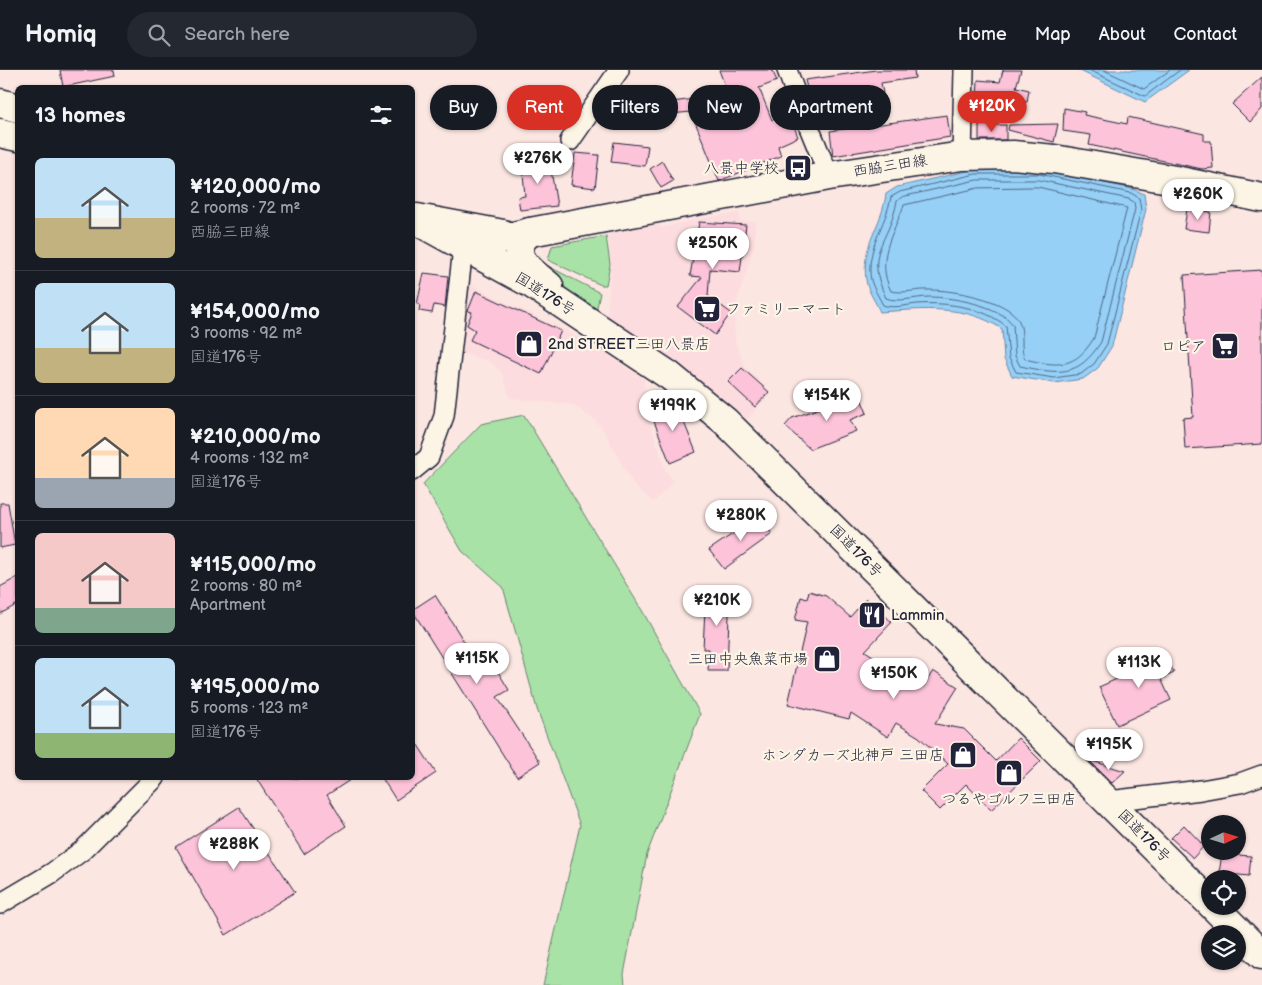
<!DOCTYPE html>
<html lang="en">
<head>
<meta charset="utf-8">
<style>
  :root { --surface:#171b24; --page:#242831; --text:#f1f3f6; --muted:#9ea1a6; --line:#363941; --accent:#d93025 }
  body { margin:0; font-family:"Balsamiq Sans","Klee One",sans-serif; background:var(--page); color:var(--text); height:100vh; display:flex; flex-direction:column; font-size:19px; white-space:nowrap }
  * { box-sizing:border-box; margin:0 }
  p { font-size:16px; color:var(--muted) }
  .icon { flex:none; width:28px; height:28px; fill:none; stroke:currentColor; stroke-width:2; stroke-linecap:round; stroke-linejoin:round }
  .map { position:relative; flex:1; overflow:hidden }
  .details { position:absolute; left:15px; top:15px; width:400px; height:695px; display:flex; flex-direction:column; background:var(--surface); border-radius:8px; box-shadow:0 1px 4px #0004 }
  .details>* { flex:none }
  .top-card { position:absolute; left:430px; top:15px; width:475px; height:45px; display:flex; gap:10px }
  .needle { width:32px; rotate:86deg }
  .controls { position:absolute; left:1201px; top:745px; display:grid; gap:10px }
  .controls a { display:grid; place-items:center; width:45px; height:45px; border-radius:50%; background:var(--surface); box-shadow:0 1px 4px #0004; font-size:25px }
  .price { position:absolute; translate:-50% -42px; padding:0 11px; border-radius:18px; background:#fff; color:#222; font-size:16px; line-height:32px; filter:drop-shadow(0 1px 2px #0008) }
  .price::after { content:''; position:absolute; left:50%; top:30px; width:15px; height:11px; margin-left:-8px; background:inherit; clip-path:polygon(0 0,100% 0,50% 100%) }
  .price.selected { background:var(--accent); color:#fff }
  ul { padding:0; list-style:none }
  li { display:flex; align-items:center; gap:15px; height:125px; padding:0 20px }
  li+li { border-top:1px solid var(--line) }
  li span { display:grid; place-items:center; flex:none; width:140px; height:100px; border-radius:8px; color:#555 }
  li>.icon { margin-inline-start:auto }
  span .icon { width:60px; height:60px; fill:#fffc; stroke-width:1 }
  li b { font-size:21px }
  h2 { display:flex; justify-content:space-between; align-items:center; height:60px; padding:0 20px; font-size:21px }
  .tag { padding:0 18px; border-radius:22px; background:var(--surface); box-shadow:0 1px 4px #0004; font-size:18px; line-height:45px }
  .tag.selected { background:var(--accent); color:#fff }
  header { display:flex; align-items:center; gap:30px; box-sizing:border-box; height:70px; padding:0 25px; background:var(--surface); border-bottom:1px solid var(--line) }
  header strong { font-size:24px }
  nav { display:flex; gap:28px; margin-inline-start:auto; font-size:18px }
  .search { width:350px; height:45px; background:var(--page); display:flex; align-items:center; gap:12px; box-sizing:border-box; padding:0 18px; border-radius:28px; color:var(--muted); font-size:19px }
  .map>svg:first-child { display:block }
  .built { fill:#fcdcdf }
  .green { fill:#a9e2a7; stroke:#668271 }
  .water { fill:#96d0f6; stroke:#688aab }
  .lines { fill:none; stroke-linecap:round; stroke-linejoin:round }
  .shore { stroke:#506886; stroke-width:1 }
  .building { fill:#fcc3d9; stroke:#22223b }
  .minor-casing { stroke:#22223b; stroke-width:22 }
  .primary-casing { stroke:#22223b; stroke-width:31 }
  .trunk-casing { stroke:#22223b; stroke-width:31 }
  .minor { stroke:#fcf5e5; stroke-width:19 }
  .primary { stroke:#fcf5e5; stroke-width:28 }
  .trunk { stroke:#fcf5e5; stroke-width:28 }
  .labels { text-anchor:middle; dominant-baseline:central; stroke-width:4.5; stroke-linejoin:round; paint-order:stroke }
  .street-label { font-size:15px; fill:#22223b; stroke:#fcf5e5 }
  .poi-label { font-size:15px; fill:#22223b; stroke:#fcf5e5; text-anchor:end }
</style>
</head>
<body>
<header>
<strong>Homiq</strong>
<div class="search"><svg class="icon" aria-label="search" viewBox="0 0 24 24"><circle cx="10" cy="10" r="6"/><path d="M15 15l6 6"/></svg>Search here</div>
<nav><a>Home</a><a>Map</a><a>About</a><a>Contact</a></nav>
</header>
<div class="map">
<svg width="1262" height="915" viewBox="0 0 1262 915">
  <rect width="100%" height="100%" fill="#fce6e1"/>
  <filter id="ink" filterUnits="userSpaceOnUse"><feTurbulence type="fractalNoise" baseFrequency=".02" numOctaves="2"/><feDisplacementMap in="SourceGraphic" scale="10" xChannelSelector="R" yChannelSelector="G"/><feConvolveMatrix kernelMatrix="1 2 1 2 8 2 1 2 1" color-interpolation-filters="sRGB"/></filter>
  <g filter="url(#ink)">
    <g class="built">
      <polygon points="739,143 740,151 755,151 755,173 736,234 734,234 735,270 745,297 772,323 746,350 721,327 662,281 607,246 611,192 608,167 611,163 656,154 662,158 696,149"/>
      <polygon points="466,213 564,260 597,278 644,309 646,342 666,401 674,412 653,432 633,414 603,359 593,349 573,335 510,328 502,303 491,292 463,284"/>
    </g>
    <g class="green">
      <polygon points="606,166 610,194 606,215 601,215 548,190 552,176"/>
      <polygon points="548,196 600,223 596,242 545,202"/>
      <polygon points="524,345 643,542 700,644 647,784 624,904 625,915 543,915 580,755 537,639 503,517 462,481 423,414 481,354"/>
    </g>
    <g class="water">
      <polygon points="1078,0 1189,0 1145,32"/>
      <path d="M976,99H1040L1133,119L1144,124L1146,139L1112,276L1098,298L1083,309L1054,313L1012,306L1004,289L1002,259C965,234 923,239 880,242C876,232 867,220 866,210C861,173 882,157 886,124L897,117Z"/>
    </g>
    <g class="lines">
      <g class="shore">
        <polyline points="1089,0 1145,26 1180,0"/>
        <polyline points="1104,0 1144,19 1170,0"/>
        <path d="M976,104H1039L1131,123L1139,128L1141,140L1107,274L1094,294L1081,304L1054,308L1016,302L1009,288L1006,256C983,237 947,232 917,234C907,235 892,239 883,235C879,227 873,218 871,210C865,180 886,155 891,127L900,122Z"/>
        <path d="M977,110H1039L1129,129L1134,132L1135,139L1101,272C1078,308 1059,304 1020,296L1015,286L1013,255C1000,235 952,227 929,227C916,227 898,233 886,228C863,180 889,175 897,131L902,127Z"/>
        <path d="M1038,117L1127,138L1094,268C1075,299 1058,297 1025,289C1019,278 1025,263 1019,251C1008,229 953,220 930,220C918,219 903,224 891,221C875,189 893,165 904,135L978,118Z"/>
      </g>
    </g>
    <g class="building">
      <polygon points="60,0 114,0 115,6 63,17"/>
      <polygon points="719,0 772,0 777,11 759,18 772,50 789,43 798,67 778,76 781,86 719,111 691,42 660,45 658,34 701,28 700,22 726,19"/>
      <polygon points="876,0 914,0 915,8 881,13 883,23 811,34 805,10"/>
      <polygon points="1003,0 1021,0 1016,17 1029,20 1027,32 977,29 978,10 1000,12"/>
      <polygon points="1262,7 1262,39 1250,52 1232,34"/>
      <polygon points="1064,38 1085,42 1084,45 1127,54 1128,47 1204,64 1204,71 1211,71 1213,98 1202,99 1089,75 1091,65 1063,61"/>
      <polygon points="947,45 950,67 833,86 830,61"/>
      <polygon points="1058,54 1054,72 1008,60 1009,55"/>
      <rect x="979" y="55" width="27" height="15"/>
      <polygon points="614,72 648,76 645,96 611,92"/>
      <polygon points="575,83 599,85 595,118 571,115"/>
      <polygon points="549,88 557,136 520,140 518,127 525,126 522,92"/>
      <polygon points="662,91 673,111 661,118 650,99"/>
      <polygon points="1187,139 1211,142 1209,162 1184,159"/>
      <polygon points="699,152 746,155 740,202 710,199 708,226 731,243 715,265 678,237 702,207 690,206"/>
      <polygon points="1262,200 1262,374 1185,379 1183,348 1193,347 1184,205"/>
      <polygon points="424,203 448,206 445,237 434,235 432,243 419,241 420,235 417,234"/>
      <polygon points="476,221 561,261 541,304 470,270 475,260 467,255 472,242 468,241"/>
      <polygon points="742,298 769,322 755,337 728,312"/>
      <polygon points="859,324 867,343 850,350 856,361 810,379 785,356 792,348"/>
      <polygon points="667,329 671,338 677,335 696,382 670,393 652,346 656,343 653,336"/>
      <polygon points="0,433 8,433 15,475 0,478"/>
      <polygon points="759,446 772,464 724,499 709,480"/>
      <polygon points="18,507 18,534 0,544 0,517"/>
      <polygon points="706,517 730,518 727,601 708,601 709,579 703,579"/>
      <polygon points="809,521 826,526 850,547 866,529 892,552 865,581 923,617 933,601 958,617 935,654 964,659 996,691 1018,668 1041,691 991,740 966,714 940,740 921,721 948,694 919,667 896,653 888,667 851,643 849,649 788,634 807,552 795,550 801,527 807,529"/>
      <polygon points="435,525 483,602 494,595 509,620 497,627 540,692 517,707 412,540"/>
      <polygon points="1163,581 1174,603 1161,609 1171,630 1117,655 1099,617 1141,598 1139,592"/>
      <polygon points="412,666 436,703 396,730 382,708 412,708"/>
      <polygon points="1089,690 1125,701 1112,713"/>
      <polygon points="256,708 353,708 327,725 346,756 304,784"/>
      <polygon points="239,737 295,822 226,865 176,777"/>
      <polygon points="1184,755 1204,776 1193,788 1171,768"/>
      <polygon points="1222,784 1251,786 1249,806 1219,803"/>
    </g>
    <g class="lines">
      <g class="minor-casing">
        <g id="minor">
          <polyline points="787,0 799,33 829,106"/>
          <polyline points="570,71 619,0"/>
          <polyline points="962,86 964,0"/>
          <polyline points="412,401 429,387 444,346 463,178"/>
          <polyline points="1109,731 1201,720 1240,713 1262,705"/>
          <polyline points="0,834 52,803 83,780 155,708"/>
        </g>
      </g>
      <g class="primary-casing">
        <g id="primary">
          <polyline points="417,148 503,164"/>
          <path d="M530,162C502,184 534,203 549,216"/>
          <polyline points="463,178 530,162 829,106 962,86 1013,85 1054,89 1175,110 1262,128"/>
        </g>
      </g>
      <g class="trunk-casing">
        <g id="trunk">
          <polyline points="0,33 18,38"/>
          <polyline points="0,63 18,67"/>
          <polyline points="412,148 532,214 670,306 725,351 1210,833"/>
          <polyline points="1213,836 1262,885"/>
        </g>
      </g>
      <use href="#minor" class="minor"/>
      <use href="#primary" class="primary"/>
      <use href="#trunk" class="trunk"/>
    </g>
  </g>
  <defs>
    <g id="bus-square" transform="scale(1.4375)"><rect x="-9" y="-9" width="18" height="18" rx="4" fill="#22223b" stroke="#fcf5e5"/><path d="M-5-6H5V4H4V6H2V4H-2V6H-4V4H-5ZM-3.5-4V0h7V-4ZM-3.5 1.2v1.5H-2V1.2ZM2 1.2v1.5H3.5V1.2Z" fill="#fff"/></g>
    <g id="supermarket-square" transform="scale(1.4375)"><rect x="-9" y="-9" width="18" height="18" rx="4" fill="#22223b" stroke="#fcf5e5"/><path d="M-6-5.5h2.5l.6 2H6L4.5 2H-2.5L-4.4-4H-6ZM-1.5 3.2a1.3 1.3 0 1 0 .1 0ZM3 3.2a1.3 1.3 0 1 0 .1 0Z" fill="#fff"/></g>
    <g id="shop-square" transform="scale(1.4375)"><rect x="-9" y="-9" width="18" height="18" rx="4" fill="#22223b" stroke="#fcf5e5"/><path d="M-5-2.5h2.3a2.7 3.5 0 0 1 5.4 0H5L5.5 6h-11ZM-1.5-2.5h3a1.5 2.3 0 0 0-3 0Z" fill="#fff"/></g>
    <g id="restaurant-square" transform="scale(1.4375)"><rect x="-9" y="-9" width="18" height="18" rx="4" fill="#22223b" stroke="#fcf5e5"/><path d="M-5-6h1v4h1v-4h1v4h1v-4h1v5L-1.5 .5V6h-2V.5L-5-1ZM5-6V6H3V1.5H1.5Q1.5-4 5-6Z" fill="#fff"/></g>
  </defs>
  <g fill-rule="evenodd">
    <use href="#bus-square" x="798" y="98"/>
    <use href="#supermarket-square" x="707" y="239"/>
    <use href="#shop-square" x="529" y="274"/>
    <use href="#supermarket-square" x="1225" y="276"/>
    <use href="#restaurant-square" x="872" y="545"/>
    <use href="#shop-square" x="827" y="589"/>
    <use href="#shop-square" x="963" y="685"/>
    <use href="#shop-square" x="1009" y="703"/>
  </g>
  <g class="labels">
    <g class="street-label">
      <text transform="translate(890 96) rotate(-9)">西脇三田線</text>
      <text transform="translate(545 224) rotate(32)">国道176号</text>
      <text transform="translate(856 481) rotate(45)">国道176号</text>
      <text transform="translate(1144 766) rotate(45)">国道176号</text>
    </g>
    <g class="poi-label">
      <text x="779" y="98">八景中学校</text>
      <text x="726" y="239" text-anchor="start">ファミリーマート</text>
      <text x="548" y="274" text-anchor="start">2nd STREET三田八景店</text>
      <text x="1206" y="276">ロピア</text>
      <text x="891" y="545" text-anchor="start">Lammin</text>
      <text x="808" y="589">三田中央魚菜市場</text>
      <text x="944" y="685">ホンダカーズ北神戸 三田店</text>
      <text x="1009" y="729" text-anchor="middle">つるやゴルフ三田店</text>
    </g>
  </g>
</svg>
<div class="controls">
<a><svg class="needle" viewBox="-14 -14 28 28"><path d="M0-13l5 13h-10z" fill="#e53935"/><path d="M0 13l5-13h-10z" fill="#9ea1a6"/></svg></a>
<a><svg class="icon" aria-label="locate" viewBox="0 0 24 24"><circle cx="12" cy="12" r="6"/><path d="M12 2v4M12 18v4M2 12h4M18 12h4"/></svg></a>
<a><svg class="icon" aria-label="layers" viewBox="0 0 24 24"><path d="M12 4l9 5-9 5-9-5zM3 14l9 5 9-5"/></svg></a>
</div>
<b class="price selected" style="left:992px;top:63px">¥120K</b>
<b class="price" style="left:538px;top:115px">¥276K</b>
<b class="price" style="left:1198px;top:151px">¥260K</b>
<b class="price" style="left:713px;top:200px">¥250K</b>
<b class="price" style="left:827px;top:352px">¥154K</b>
<b class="price" style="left:673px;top:362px">¥199K</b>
<b class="price" style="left:741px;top:472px">¥280K</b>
<b class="price" style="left:717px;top:557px">¥210K</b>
<b class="price" style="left:477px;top:615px">¥115K</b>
<b class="price" style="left:1139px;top:619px">¥113K</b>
<b class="price" style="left:894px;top:630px">¥150K</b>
<b class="price" style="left:1109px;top:701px">¥195K</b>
<b class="price" style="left:234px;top:801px">¥288K</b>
<div class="top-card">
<a class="tag">Buy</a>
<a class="tag selected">Rent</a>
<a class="tag">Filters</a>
<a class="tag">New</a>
<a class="tag">Apartment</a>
</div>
<section class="details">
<h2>13 homes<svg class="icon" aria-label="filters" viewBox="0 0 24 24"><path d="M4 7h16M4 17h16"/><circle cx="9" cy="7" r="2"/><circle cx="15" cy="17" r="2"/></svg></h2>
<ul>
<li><span style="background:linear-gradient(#bfe0f5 60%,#c2b280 0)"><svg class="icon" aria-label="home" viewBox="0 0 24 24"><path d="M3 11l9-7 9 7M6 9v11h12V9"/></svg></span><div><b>¥120,000/mo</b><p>2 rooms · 72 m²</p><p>西脇三田線</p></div></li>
<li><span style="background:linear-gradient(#bfe0f5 65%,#c2b280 0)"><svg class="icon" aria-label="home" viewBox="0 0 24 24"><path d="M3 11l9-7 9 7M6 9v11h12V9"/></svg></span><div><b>¥154,000/mo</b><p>3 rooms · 92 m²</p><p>国道176号</p></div></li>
<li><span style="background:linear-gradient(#ffd9b3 70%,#9aa5b1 0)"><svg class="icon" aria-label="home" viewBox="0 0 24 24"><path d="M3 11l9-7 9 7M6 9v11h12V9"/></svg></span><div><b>¥210,000/mo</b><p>4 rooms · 132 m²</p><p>国道176号</p></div></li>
<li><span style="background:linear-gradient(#f6c9c9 75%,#7fa58c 0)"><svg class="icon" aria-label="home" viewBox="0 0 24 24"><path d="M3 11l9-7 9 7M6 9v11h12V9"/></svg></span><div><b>¥115,000/mo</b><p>2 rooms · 80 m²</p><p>Apartment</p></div></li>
<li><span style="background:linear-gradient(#bfe0f5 75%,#8fb573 0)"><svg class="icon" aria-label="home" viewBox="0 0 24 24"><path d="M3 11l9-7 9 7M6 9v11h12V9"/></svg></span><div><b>¥195,000/mo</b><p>5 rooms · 123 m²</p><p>国道176号</p></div></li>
</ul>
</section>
</div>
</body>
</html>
